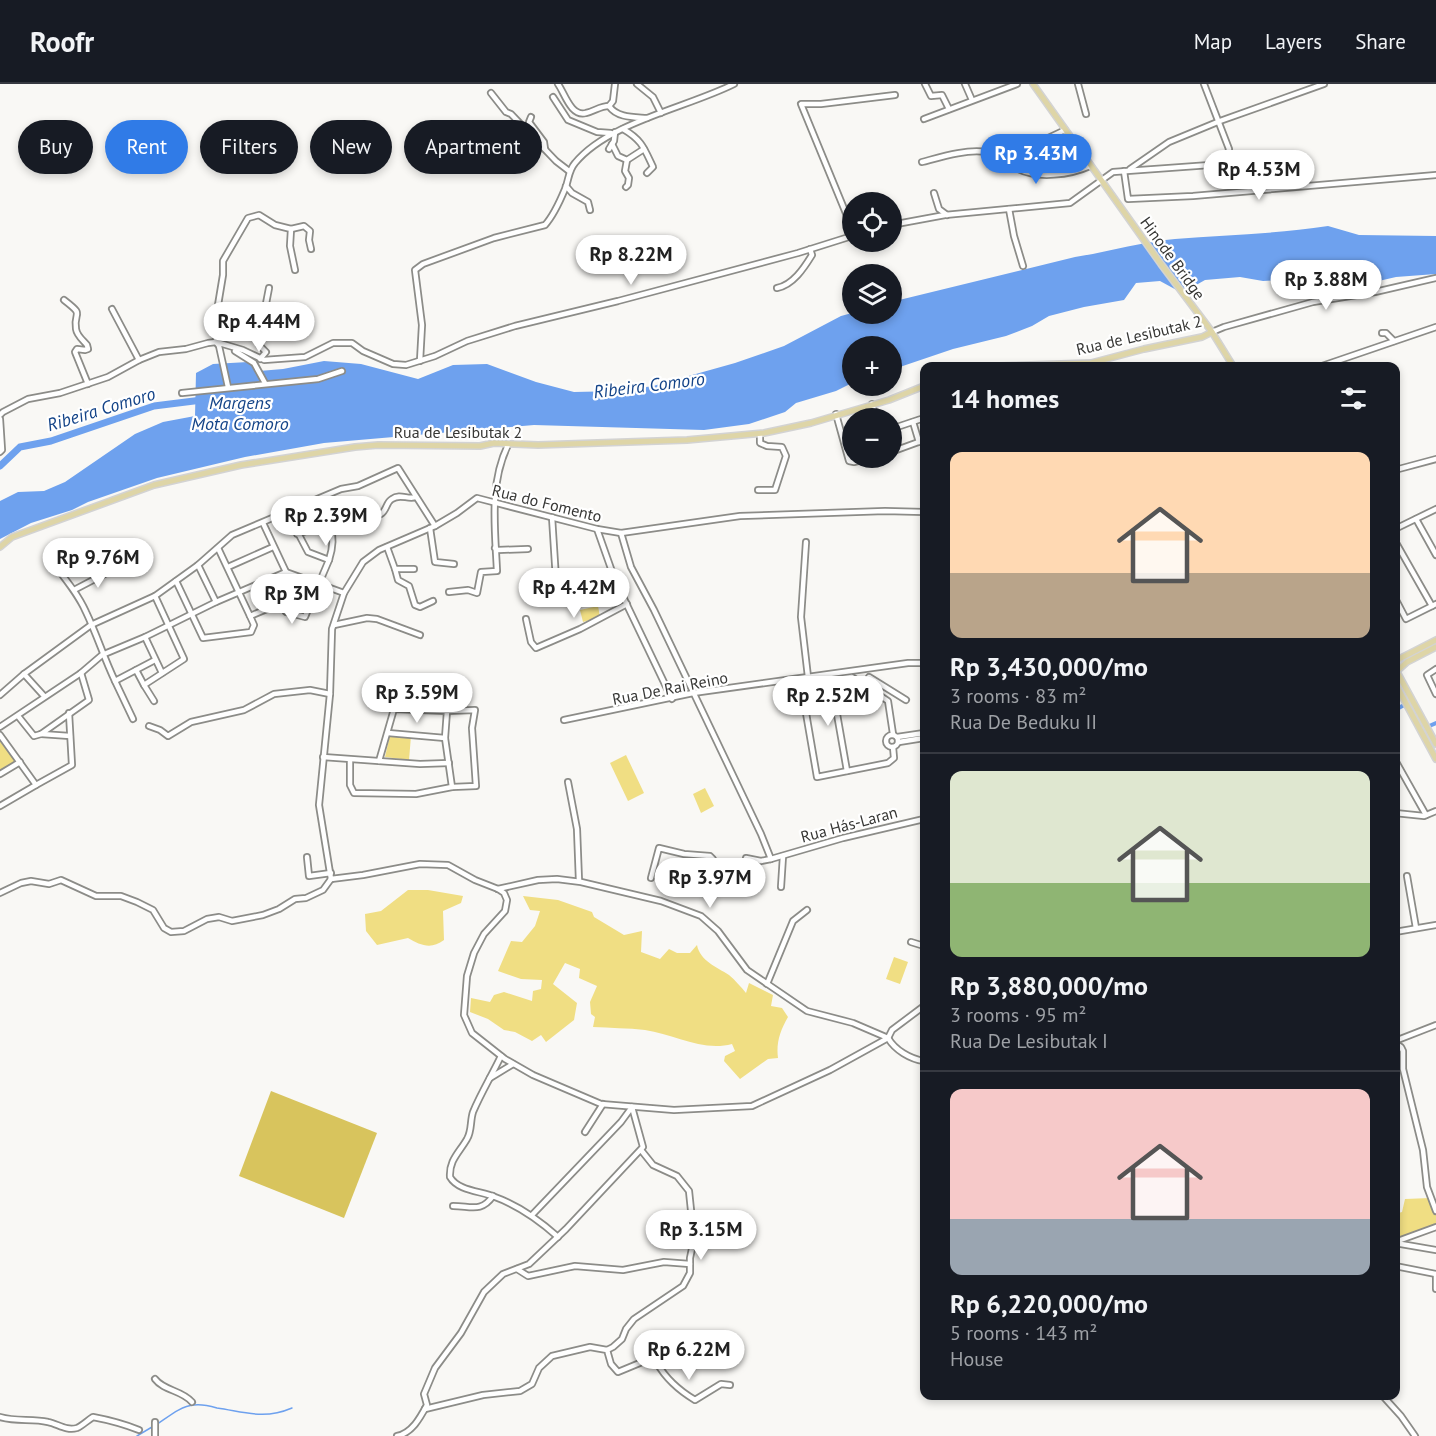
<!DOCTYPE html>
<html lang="en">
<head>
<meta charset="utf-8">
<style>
  :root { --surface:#171b24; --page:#242831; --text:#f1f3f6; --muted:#9ea1a6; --line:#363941; --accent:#307be7 }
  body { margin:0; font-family:"PT Sans",sans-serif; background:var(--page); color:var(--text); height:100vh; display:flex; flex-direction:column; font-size:22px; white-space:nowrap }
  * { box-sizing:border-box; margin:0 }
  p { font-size:20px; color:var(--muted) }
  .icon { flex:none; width:33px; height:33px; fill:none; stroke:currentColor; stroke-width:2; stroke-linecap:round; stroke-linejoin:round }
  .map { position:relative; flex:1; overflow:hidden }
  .drawer { position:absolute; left:920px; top:278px; width:480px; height:1038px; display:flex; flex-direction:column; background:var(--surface); border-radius:12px; box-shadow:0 3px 9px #0003 }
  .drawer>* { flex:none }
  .top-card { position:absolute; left:18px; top:36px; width:570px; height:54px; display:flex; gap:12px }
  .controls { position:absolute; left:842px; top:108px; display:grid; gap:12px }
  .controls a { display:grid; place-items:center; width:60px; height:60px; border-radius:50%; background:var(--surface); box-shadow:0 3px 9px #0003; font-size:30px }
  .price { position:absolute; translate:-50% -51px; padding:0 14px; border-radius:21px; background:#fff; color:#222; font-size:20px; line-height:39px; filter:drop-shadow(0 2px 3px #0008) }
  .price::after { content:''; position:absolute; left:50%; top:36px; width:18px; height:14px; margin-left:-9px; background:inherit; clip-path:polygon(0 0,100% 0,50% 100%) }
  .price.active { background:var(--accent); color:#fff }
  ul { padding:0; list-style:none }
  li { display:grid; align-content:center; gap:12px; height:318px; padding:0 30px }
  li+li { border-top:2px solid var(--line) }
  li span { display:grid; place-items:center; height:186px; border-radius:12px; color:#555 }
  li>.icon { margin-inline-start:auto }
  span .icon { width:108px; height:108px; fill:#fffc; stroke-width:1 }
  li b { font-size:26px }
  h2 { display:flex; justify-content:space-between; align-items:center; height:72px; padding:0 30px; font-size:26px }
  .pill { padding:0 21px; border-radius:27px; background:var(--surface); box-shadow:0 3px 9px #0003; font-size:21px; line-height:54px }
  .pill.active { background:var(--accent); color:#fff }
  header { display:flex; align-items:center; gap:36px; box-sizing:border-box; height:84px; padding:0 30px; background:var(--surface); border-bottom:2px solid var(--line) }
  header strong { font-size:28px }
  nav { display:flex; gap:33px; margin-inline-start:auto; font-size:21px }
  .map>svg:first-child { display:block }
  .green { fill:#f0de83 }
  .forest { fill:#d8c45d }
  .water { fill:#6ea1ee }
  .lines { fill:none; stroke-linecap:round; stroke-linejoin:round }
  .stream { stroke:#6ea1ee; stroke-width:1.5 }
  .canal { stroke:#6ea1ee; stroke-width:4 }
  .river { stroke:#6ea1ee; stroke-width:7 }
  .minor-casing { stroke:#8c8c88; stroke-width:8 }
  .major-casing { stroke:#d3d3d3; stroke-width:8 }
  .minor { stroke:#fff; stroke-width:4.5 }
  .major { stroke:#ded5a7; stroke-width:5 }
  .labels { text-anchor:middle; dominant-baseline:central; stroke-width:4.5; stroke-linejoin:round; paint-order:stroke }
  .street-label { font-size:16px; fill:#373735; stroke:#fff }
  .water-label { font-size:18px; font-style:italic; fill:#144488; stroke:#fff }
</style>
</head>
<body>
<header>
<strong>Roofr</strong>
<nav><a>Map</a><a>Layers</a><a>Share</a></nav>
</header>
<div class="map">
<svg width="1436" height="1352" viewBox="0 0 1436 1352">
  <rect width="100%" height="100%" fill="#f9f8f5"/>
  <g class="green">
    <polygon points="598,522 600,533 583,538 580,526"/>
    <polygon points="390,651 411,652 409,676 385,673"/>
    <polygon points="0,657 16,678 0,688"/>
    <polygon points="626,671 644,709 628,717 610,679"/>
    <polygon points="705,704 714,722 701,729 693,710"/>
    <path d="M408,806H428L463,812L461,819L443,827L444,856C431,866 420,861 408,854L377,861L366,847L365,830L381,827Z"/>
    <path d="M523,812L558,816L592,828L594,833L624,851L642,847L641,868L660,875L669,865L677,869H690L697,861C700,877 717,883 729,891C735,896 741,903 746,909L749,899L773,911L771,922L782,924L788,933C780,947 776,959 778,974L768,975L740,995L724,977L725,972L735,967L732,960C702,968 674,950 645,946C628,944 610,944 593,943L595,933L591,930L590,918L597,902L579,894L580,885L565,879L553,900L577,919L574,936L546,958L541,951L532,957L515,948L504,946L488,935L470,928L471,914L490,918L494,911L504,908L532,917L533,907L541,905L542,896L521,895L498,887L511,857L522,858L535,842L540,827L530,826Z"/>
    <polygon points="894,873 908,878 900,900 886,895"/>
    <polygon points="1430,1114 1436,1127 1436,1143 1395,1158 1395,1130 1402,1128 1405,1115"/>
  </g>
  <polygon class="forest" points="271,1007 377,1049 344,1134 239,1092"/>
  <path class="water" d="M1328,142L1359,151L1436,152V190L1396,193L1370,199L1285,196L1263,197L1240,193L1205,196L1182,209L1160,197L1136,199L1124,216L1084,223L1049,232L1032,242L1006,252L953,265L891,286V262H852V299L836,307L796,319L785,328L749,340L704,346L534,341L324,359L245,373L157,394L88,418L72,426L31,439L0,455V417L18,408L44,407L65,398L135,350L163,338L195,332L196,289L213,280L248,278L259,287L283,285L324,277L361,280L418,295L453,281L487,280L536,298L574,308L619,307L653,302L735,279L784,262L841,232L852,229L891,230V218L1075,173C1108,168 1141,158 1175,155C1226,151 1277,150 1328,142Z"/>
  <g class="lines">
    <g class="stream">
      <path d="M156,1341C167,1334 180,1322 194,1321C201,1320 210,1322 217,1324C245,1328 264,1336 292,1324"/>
      <polyline points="137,1352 152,1343"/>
    </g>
    <g class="canal">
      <polyline points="1395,626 1406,620"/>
      <polyline points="1427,643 1436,639"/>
    </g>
    <polyline class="river" points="0,382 20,363 51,357 154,322 202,316"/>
    <g class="minor-casing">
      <g id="minor">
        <path d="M558,0C565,10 571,33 586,29C595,27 600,22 609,22"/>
        <path d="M615,0L613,17L609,22C617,34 634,33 647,34"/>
        <polyline points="637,0 653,13 661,29"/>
        <polyline points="925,0 931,12 942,11 949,25"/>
        <polyline points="965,0 972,16"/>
        <polyline points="1078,0 1086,30"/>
        <polyline points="491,9 506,28 511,30 556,77 569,87"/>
        <polyline points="553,13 568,36 597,48 611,49"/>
        <polyline points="531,33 529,38 544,58 545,65"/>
        <polyline points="924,35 1017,0"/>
        <path d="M623,45C642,56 644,64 653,83L647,89"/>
        <polyline points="612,60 618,72 627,76 644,65"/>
        <polyline points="1022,61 1048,54 1065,46"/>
        <polyline points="609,65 614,57 615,48"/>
        <path d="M922,78C941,73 966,65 986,68C999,70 1007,80 1018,85C1038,95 1070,91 1090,82"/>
        <polyline points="1130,85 1169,58 1220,37 1324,0"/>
        <polyline points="1124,87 1128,115 1193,112 1436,91"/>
        <polyline points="566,102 572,109 588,118 590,126"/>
        <polyline points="626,103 628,101 629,94 625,87 627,76"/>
        <polyline points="934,109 939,125 947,131"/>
        <polyline points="1009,125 1014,152 1023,182"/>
        <polyline points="891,141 945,131 1070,119 1113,88 1210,81 1219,79 1228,70 1229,65 1204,0"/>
        <polyline points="852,144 801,20 821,20 895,11"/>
        <polyline points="291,145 304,142 310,147 309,156 311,165"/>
        <path d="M777,204C793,201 804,184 812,171L810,165"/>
        <path d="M64,216C86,233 73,226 76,245C77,252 83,256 87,261L88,265L85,266L77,265L75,268L88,300"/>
        <polyline points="112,225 139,276"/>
        <polyline points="1212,248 1224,243 1313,218 1375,208 1436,194"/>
        <polyline points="1382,249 1386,249 1394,257"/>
        <polyline points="235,267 254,279 265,299"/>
        <polyline points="260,275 266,268 259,261 259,256 269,204"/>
        <path d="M420,277L422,241L415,186L423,180L494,154L545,141C554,131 560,117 565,105C569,96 568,87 575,79C609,38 686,24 734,0"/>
        <polyline points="1322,282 1436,243"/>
        <polyline points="228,303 219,262 216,258 218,221 223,191 223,177 248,134 259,131 275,141 291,145 290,162 295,186"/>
        <polyline points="182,309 318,295 342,287"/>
        <polyline points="872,320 876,334"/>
        <polyline points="836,330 849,377 854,378 870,374"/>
        <polyline points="0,331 3,328 28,315 60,309 108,293 139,276 159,268 186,265 208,259 216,258 243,266 264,276 305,273 333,259 352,259 363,267 393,280 406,281 435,272 467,257 515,242 618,217 798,169 852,152"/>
        <polyline points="0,335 2,366 0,368"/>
        <polyline points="913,338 919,358"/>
        <polyline points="891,345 924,334"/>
        <polyline points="891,368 924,356"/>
        <polyline points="1395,386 1436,375"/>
        <polyline points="758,406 775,406 786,372 782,363 767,362 760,359 760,350"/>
        <path d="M381,430C387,426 386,418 392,415C400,409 408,416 416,413"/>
        <polyline points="552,433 557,511"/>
        <polyline points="1416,435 1436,471"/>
        <polyline points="263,439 286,488"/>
        <polyline points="430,444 435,478 454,480"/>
        <polyline points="597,445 615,496 672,615"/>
        <polyline points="1395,445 1436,425"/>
        <polyline points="621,449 631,483 654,526 761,750 771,775"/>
        <path d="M297,450L327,440L330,441C334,453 333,464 329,476"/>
        <polyline points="1395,457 1432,522"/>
        <polyline points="806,458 801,533 808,593"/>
        <polyline points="387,463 395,485 414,485"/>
        <polyline points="218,464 250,532 286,517 309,523 329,476 308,468 287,428"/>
        <polyline points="495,464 498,466 528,465"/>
        <path d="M49,474C62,491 77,508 86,528C97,551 104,574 115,597L155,576"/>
        <polyline points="198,481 216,518"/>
        <polyline points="228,483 273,463"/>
        <polyline points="395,485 398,496 409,502 415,521 420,523 433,517"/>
        <polyline points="176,497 203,554 251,548 254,541 250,532"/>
        <polyline points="74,506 114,485"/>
        <path d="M449,508L468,506L477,509L481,488L497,487C495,444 489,400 508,361"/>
        <polyline points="1395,514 1406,535 1436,520"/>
        <polyline points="291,517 286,528 305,533 309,523"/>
        <polyline points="526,535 531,558 536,564 580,545 627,520"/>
        <polyline points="334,541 367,534 377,535 420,551"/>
        <polyline points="145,553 162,589"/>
        <polyline points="1436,585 1427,591 1436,610"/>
        <polyline points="136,586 144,601 184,575 155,512"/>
        <polyline points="24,590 44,612"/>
        <polyline points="831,596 847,687"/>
        <polyline points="115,597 133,635"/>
        <polyline points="144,601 154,617"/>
        <polyline points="864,601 869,593 906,616"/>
        <polyline points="0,611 24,590 91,541 155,512 198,481 232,451 341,405 358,402 398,384 435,442"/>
        <polyline points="447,627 475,626 472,644 476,702 452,703"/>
        <polyline points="18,632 34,652 41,650 89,616 81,589"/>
        <polyline points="564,636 693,609 908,579 924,579"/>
        <polyline points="149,642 160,646 168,652 191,638 244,626 274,610 310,606 330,610"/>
        <polyline points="0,643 81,589 102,571 145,553 216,518 286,488 344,509"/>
        <polyline points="388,649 445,654"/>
        <polyline points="41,650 70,652"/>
        <circle cx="892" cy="657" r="6"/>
        <polyline points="0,651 36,701 0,722"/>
        <polyline points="897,653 924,649"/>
        <polyline points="899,658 924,654"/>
        <polyline points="893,663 894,674 888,679 817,693 801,600 852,593 888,617 893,650"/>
        <polyline points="323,673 420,680 449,679"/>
        <polyline points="350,676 350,701 354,709 416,710 452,703 445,654 447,627 394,625 379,677"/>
        <polyline points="1395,676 1426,731"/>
        <polyline points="0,690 20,678"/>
        <polyline points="568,698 577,745 579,797"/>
        <polyline points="36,701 72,681 69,629"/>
        <polyline points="1395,729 1424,732 1436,727"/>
        <polyline points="307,773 309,792 331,789"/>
        <polyline points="746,774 761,777 771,775 843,754 924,735"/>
        <polyline points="713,781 745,782 750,776"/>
        <polyline points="1407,792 1416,844"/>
        <polyline points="651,794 659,764 684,770 710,772 713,775 710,808"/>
        <polyline points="331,795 319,721 330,610 332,545 344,509 363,478 379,466 435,442 457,429 477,414 597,445 621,449 740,432 885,427 924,428"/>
        <polyline points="331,795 363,791 420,780 448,781 475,796 498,805 504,809 507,816 505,827 484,850 474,869 467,892 464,931 472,949 505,975 533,991 601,1020 674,1026 752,1022 830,986 888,954"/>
        <polyline points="781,803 783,772"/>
        <polyline points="498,805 538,796 557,795 581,798 661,817 701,832 718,847 747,886 807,927 853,939 888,954"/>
        <polyline points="0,809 21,799 31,797 49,800 61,796 96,812 121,812 137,818 153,826 164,844 171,848 184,847 207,835 219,833 232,837 263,831 279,825 295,815 306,814 323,806 331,795"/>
        <polyline points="1395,848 1436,841"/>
        <polyline points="911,858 924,862"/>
        <polyline points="767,900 793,837 807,826"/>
        <polyline points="888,954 892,946 924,922"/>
        <path d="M888,954C895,966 910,975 924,977"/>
        <polyline points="1395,957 1436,941"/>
        <polyline points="1395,959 1401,963 1403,967 1403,985 1423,1066 1427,1103 1436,1127"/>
        <path d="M501,972C492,991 481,1009 473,1028C470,1037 472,1047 467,1055C459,1069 449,1076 450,1093C458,1107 481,1107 495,1113C520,1122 539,1136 558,1153"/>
        <polyline points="490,994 513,980"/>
        <polyline points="585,1048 603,1020"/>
        <path d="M453,1122C471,1122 481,1129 493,1112"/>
        <polyline points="532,1131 621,1038 632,1023"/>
        <polyline points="1395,1158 1436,1143"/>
        <polyline points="1395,1159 1436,1166"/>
        <polyline points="1395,1182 1436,1190"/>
        <polyline points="517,1185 528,1192 575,1182 623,1186 664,1178 690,1180"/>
        <polyline points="1436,1190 1436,1205"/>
        <polyline points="607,1266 613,1263 622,1255 626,1245 634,1235 683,1202 690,1189 690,1174 694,1155 689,1107 677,1092 653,1081 641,1066"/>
        <path d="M155,1295C164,1307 182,1306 192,1318"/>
        <polyline points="1382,1311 1401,1332 1415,1352"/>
        <path d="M425,1325L483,1311L520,1307L532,1300L539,1284L552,1272L590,1263L607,1266L611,1280L618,1288L647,1276L657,1279C666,1295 680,1307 695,1316L721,1300L730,1301"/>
        <path d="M0,1333C17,1338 32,1334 48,1338C58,1340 66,1347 77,1344C82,1342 88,1336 93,1333C109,1336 124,1340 139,1346"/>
        <polyline points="155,1338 155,1352"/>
        <path d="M397,1352C412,1349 420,1334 427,1321L424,1310L435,1284L461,1249L484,1208L503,1190L529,1180L566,1145L643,1063L632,1023"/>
      </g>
    </g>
    <g class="major-casing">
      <g id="major">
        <polyline points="1033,0 1161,180 1212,248 1233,282"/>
        <polyline points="999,282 1091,279 1144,265 1202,253 1212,248"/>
        <polyline points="0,463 12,453 154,401 241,381 355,363 378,361 480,362 494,359 538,361 687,356 764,349 811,339 889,316 924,302"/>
        <polyline points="1395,577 1436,556"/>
        <polyline points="1398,586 1407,578 1436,563"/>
        <polyline points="1397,588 1436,660"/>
        <polyline points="1395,599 1436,675"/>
      </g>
    </g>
    <use href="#minor" class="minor"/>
    <use href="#major" class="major"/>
  </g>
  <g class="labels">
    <g class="street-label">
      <text transform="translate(1173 174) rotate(54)">Hinode Bridge</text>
      <text transform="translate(1139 251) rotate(-13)">Rua de Lesibutak 2</text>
      <text x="458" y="348">Rua de Lesibutak 2</text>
      <text transform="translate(547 419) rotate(14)">Rua do Fomento</text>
      <text transform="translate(670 604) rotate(-11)">Rua De Rai Reino</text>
      <text transform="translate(849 740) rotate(-15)">Rua Hás-Laran</text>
    </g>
    <g class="water-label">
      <text transform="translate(649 301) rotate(-7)">Ribeira Comoro</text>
      <text x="240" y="318">Margens<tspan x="240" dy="21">Mota Comoro</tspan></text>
      <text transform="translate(101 325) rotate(-17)">Ribeira Comoro</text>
    </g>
  </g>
</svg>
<div class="controls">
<a><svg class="icon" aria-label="locate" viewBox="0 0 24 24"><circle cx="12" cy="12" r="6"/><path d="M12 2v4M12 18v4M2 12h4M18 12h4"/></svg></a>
<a><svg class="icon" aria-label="layers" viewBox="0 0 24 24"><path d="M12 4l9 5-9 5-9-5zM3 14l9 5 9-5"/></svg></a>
<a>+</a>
<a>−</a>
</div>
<b class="price active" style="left:1036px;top:101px">Rp 3.43M</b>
<b class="price" style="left:1259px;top:117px">Rp 4.53M</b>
<b class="price" style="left:631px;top:202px">Rp 8.22M</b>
<b class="price" style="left:1326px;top:227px">Rp 3.88M</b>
<b class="price" style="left:259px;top:269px">Rp 4.44M</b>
<b class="price" style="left:326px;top:463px">Rp 2.39M</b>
<b class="price" style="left:98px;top:505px">Rp 9.76M</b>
<b class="price" style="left:574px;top:535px">Rp 4.42M</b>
<b class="price" style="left:292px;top:541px">Rp 3M</b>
<b class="price" style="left:417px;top:640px">Rp 3.59M</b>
<b class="price" style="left:828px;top:643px">Rp 2.52M</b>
<b class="price" style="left:710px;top:825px">Rp 3.97M</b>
<b class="price" style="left:701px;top:1177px">Rp 3.15M</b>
<b class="price" style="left:689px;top:1297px">Rp 6.22M</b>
<div class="top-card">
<a class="pill">Buy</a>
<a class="pill active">Rent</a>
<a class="pill">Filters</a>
<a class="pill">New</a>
<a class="pill">Apartment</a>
</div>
<section class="drawer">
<h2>14 homes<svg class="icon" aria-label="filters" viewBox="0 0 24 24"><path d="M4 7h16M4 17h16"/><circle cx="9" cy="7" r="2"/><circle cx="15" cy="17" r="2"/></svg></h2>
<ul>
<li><span style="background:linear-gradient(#ffd9b3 65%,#b9a48a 0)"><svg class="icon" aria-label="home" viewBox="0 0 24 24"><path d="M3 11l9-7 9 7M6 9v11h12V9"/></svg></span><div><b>Rp 3,430,000/mo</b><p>3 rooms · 83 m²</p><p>Rua De Beduku II</p></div></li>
<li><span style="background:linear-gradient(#dfe7d0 60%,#8fb573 0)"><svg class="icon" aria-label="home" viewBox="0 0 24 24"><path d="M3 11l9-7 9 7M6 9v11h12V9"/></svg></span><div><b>Rp 3,880,000/mo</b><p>3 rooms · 95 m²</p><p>Rua De Lesibutak I</p></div></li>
<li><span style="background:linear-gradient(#f6c9c9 70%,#9aa5b1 0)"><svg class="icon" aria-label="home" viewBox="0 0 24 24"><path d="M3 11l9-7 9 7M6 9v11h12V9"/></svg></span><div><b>Rp 6,220,000/mo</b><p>5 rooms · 143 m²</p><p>House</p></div></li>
</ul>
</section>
</div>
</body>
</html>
